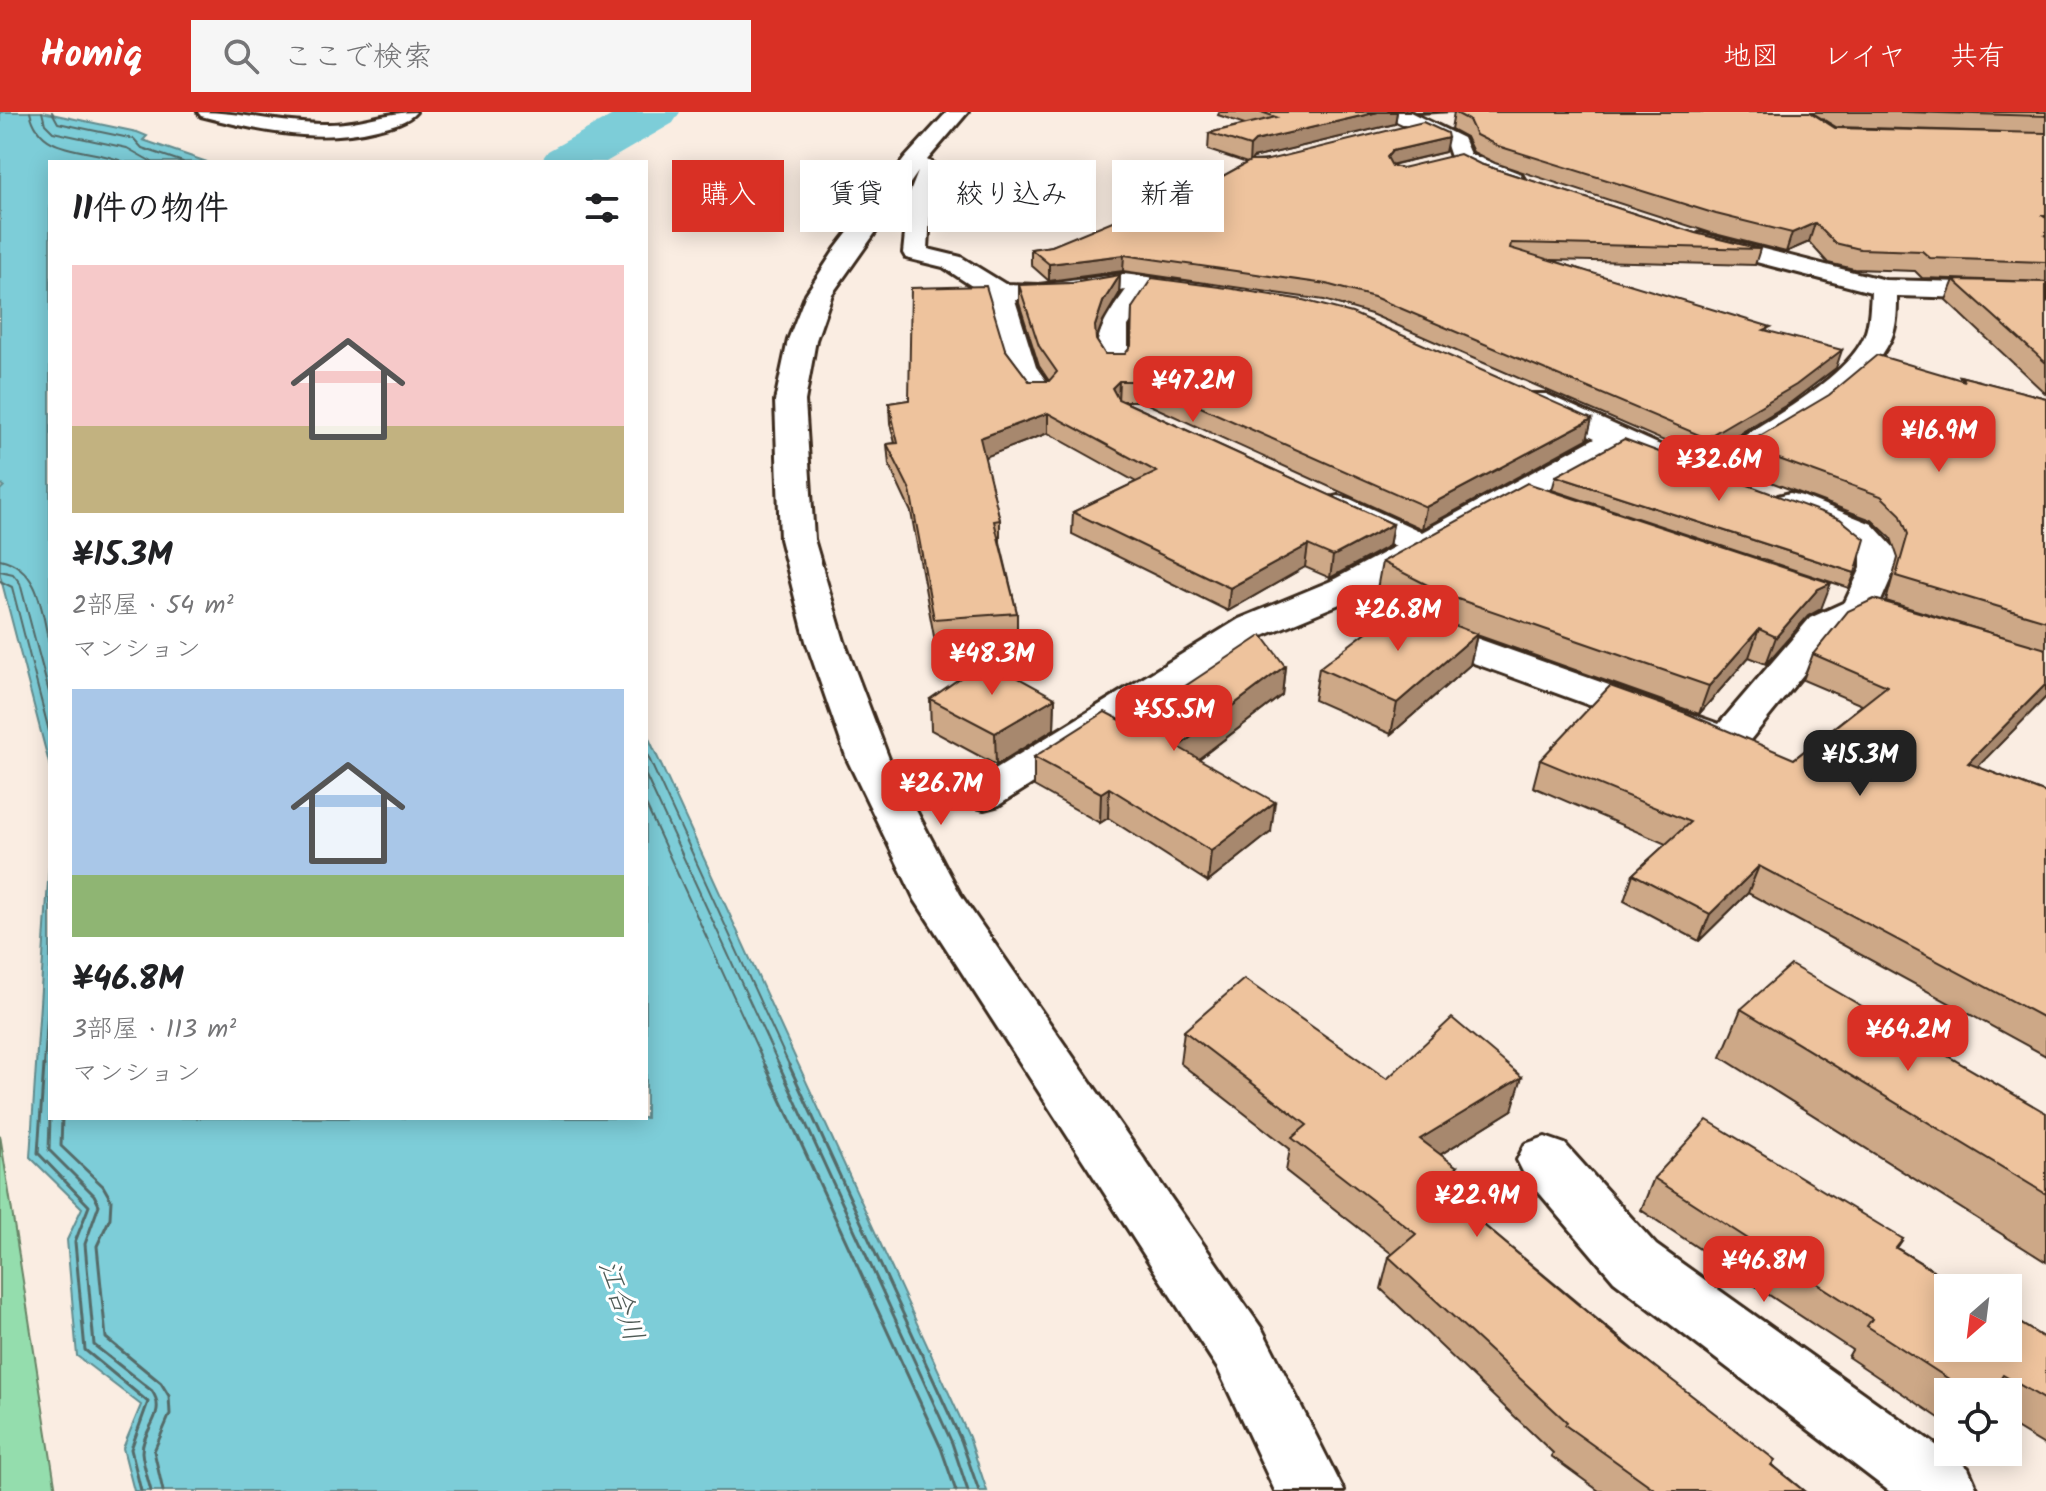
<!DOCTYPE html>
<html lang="ja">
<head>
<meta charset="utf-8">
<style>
  :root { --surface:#fff; --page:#f6f6f6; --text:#202124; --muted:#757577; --accent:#d93025 }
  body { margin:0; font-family:Kalam,"Klee One",sans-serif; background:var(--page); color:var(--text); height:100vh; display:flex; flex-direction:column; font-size:30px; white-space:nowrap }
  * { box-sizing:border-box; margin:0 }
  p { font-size:26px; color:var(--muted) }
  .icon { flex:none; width:44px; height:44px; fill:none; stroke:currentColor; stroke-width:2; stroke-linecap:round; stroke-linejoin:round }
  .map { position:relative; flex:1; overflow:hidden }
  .panel { position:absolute; left:48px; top:48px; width:600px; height:960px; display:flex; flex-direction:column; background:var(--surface); border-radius:0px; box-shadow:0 4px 20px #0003 }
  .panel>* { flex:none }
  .hud { position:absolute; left:672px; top:48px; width:760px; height:72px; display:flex; gap:16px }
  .needle { width:52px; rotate:208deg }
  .fabs { position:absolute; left:1934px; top:1162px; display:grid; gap:16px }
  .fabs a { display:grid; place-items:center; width:88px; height:88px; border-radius:0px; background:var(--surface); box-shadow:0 4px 20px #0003; font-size:40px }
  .price { position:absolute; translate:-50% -68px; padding:0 18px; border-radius:16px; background:var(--accent); color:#fff; font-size:26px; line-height:52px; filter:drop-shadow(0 2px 4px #0008) }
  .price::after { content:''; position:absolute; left:50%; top:48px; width:24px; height:18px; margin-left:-12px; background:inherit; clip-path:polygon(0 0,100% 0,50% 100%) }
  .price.on { background:#222; color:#fff }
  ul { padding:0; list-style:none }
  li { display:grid; align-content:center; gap:16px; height:424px; padding:0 24px }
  li span { display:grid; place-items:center; height:248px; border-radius:0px; color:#555 }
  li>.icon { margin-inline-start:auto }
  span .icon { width:144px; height:144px; fill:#fffc; stroke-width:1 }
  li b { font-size:34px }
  h2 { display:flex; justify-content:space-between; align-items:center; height:96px; padding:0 24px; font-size:34px }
  .tag { padding:0 28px; border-radius:0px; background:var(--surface); box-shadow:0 4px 20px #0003; font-size:28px; line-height:72px }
  .tag.on { background:var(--accent); color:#fff }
  header { display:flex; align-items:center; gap:48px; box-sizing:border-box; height:112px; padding:0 40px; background:var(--accent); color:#fff }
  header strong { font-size:38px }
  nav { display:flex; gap:44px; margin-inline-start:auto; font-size:28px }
  .search { width:560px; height:72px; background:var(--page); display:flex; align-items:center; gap:20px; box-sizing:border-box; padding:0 28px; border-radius:0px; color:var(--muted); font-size:30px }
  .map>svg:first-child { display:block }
  .green { fill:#94ddad; stroke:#688466; stroke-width:2 }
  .water { fill:#7dcdd8; stroke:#638c8e; stroke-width:2 }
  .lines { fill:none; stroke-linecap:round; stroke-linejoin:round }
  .shore-far1 { stroke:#556b68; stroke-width:2 }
  .shore { stroke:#556b68; stroke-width:3 }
  .river { fill:#7dcdd8; fill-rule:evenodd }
  .minor-casing { stroke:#3b2a1e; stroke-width:6 }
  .minor { fill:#fff; fill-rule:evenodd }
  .wall { fill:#cda887; stroke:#3b2a1e; stroke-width:2 }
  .shaded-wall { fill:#a7886e; stroke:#3b2a1e; stroke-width:2 }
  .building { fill:#eec39d; stroke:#3b2a1e; stroke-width:2 }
  .labels { text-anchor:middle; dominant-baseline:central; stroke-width:6; stroke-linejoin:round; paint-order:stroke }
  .near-water-label { font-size:28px; font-style:italic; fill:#4f5b56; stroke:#fff }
</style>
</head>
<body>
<header>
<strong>Homiq</strong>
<div class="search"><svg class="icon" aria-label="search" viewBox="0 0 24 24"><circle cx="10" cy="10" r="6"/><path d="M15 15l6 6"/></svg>ここで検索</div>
<nav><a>地図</a><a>レイヤ</a><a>共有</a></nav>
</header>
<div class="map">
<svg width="2046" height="1379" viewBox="0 0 2046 1379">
  <rect width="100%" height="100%" fill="#faede2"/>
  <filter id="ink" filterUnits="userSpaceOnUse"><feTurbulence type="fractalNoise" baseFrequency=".0125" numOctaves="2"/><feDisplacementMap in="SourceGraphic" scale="16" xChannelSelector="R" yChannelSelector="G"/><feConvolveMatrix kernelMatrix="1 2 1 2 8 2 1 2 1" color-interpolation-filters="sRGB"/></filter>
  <g filter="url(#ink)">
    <polygon class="green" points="0,1023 56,1379 0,1379"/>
    <g class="water">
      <polygon points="0,0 42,0 137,20 147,24 143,28 207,50 50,50 50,655 0,463 0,378 4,374 0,371"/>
      <polygon points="646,620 969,1325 987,1379 134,1379 123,1336 141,1293 77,1244 67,1128 82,1096 30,1045 50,739 50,1006 646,1006"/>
    </g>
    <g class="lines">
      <g class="shore-far1">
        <path d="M30,0C40,46 89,34 124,50"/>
        <polyline points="42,0 45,12 53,20 127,36 152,50"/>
        <polyline points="52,0 58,11 134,27 142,36 183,50"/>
        <path d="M0,447C41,456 42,502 50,536"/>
        <polyline points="0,459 13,462 20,471 50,584"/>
        <polyline points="0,469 12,475 50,623"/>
        <polyline points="646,640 790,955"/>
        <polyline points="646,664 780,955"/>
        <polyline points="646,693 766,955"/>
        <polyline points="44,955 50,859"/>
      </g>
      <g class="shore">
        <polyline points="44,953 38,1041 89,1094 75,1130 85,1238 148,1290 131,1337 141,1379"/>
        <polyline points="765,953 941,1336 956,1379"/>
        <polyline points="779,953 952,1331 968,1379"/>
        <polyline points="789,953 961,1328 979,1379"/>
        <path d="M50,1006L49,1038L94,1083L99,1093L85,1132L94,1233L152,1279C168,1302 142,1317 142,1340C143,1353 148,1367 151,1379"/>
        <polyline points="62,1006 61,1034 103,1074 111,1088 110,1106 97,1134 106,1226 161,1271 169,1284 170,1302 154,1339 163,1379"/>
      </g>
      <polygon class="river" points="618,0 680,0 673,11 606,50 540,50 548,39"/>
      <g class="minor-casing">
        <g id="minor">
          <path d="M198,0C242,0 285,13 329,12C360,12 386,0 416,0C408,10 390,14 377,17C318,32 259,19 201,4Z"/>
          <path d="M947,0H968L927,48L943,57L931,83L928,137L961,145L1005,172L1039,173L1123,162L1205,172L1218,180L1205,188L1150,181L1128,214V252L1124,258H1104C1085,231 1111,199 1126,178L1039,189L1015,188L1036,255L1054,280L1049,286H1029L1008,256L987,184L943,155L906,146L903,141L909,83L918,60L832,182L816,228L805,289L814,427L844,529L889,647L960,782L1262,1217L1344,1379H1275L1218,1257L915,788L847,647L806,529L780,427L775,289L788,228L806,182L836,136L905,46Z"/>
          <polygon points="1390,0 1410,0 1463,26 1470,42 1521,62 1524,67 1513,74 1453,51 1447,33 1394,8"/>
          <path d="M1700,121L1885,168L2046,172V188L1897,184C1897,198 1897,214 1891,227C1861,290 1771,332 1713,368L1702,371L1691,368L1686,362L1673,360L1621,337L1371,477L1442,514L1719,612L1810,506L1845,490L1861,456V438L1834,418L1778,398L1773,391L1778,384L1790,381L1802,384L1872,412L1896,438L1898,450L1874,505L1836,522L1742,638L1727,642L1712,638L1416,530L1342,491L1265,523L999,693L984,697L969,693L962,683L969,673L1239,507L1331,469L1396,434L1326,401L1321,394L1326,387L1338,384L1350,387L1422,420L1595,326L1524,294L1520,288L1524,282H1546L1698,350C1742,323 1846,271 1865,223C1870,210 1870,194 1871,180L1691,133L1688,128Z"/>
          <polygon points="1545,1025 1565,1032 1656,1133 1968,1356 1978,1379 1889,1379 1614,1169 1525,1064 1517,1048 1525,1032"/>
        </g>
      </g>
      <use href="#minor" class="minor"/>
    </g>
    <g class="wall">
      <polygon points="1219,0 1397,0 1395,12 1253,46 1251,49 1445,40 1392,53 1392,54 1402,56 1480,52 1695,121 1760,137 1755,153 1551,148 1769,219 1836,256 1790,291 1701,345 1371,202 1324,188 1123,159 1049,169 1031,153 1031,137 1052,134 1156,101 1247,51 1208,38 1209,21 1245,12 1218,3"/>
      <polygon points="1415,0 1810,0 1835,16 2005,20 1836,15 1811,0 2046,0 2046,170 1922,166 1915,159 1854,157 1828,151 1809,130 1786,140 1711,121 1495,51 1473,40 1466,25 1451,17 1454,0 1419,2"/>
      <polygon points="1120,163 1119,182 1103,209 1096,228 1105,242 1125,242 1131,235 1132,196 1587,327 1422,417 1141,289 1123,289 1393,412 1389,434 1330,466 1305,455 1228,499 1072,422 1073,400 1136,370 1048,321 984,345 1000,408 1000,430 1017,501 1017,524 935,530 911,400 889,353 887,332 895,331 890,311 889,291 909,288 1005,237 1029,269 1049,269 1039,254 1019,191 1019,173 1073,171"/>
      <polygon points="1954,168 2046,170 2046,282 1946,188"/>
      <polygon points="1960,264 2046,286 2046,585 1977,655 2046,681 2046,944 1748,781 1699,829 1624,789 1633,762 1666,732 1533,675 1540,648 1794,647 1862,593 1803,568 1813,542 2004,525 1886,489 1898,446 1891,426 1872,408 1736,357 1743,334 1959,267"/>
      <polygon points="1556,364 1855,461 1849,476 1552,378"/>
      <polygon points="1382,450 1821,497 1808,504 1766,552 1749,545 1699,602 1477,523 1470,553 1391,622 1314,588 1319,556 1425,502 1377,477"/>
      <polygon points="1285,554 1282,583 1199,647 1271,720 1208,770 1108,706 1100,711 1034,674 1034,645 1128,612"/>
      <polygon points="1055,586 1054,617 996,653 931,618 930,587"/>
      <polygon points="1741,897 2046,1001 2046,1150 1721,945"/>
      <polygon points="1184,919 1512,998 1440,1043 1457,1055 1449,1084 1804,1379 1599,1379 1551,1344 1553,1341 1381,1177 1389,1145 1392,1142 1286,1059 1290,1037 1180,951"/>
      <polygon points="1654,1066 1903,1127 1897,1136 2046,1227 2046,1334 2008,1311 2008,1280 1948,1280 1948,1312 1848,1245 1852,1238 1641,1098"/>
    </g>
    <g class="shaded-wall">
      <polygon points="1378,0 1397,0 1395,12 1253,46 1249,52 1250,34 1255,29"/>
      <polygon points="1448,26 1445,40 1390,53 1387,45 1392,39"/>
      <polygon points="1815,111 1809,130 1786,140 1792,121"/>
      <polygon points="1124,143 1123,159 1049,169 1049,152"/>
      <polygon points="1120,163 1119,182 1103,209 1094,233 1095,214 1103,190"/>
      <polygon points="1842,238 1836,256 1790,291 1701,345 1706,326"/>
      <polygon points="1119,269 1118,289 1112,276"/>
      <polygon points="1048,301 1048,321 980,347 980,326"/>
      <polygon points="1592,307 1587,327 1422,417 1426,395"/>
      <polygon points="1393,412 1389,434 1330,466 1333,444"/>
      <polygon points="1308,433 1305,455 1228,499 1230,476"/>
      <polygon points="1831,471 1821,497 1808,504 1766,552 1776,525 1818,477"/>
      <polygon points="1759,517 1749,545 1699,602 1709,574"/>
      <polygon points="1477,522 1470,553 1391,622 1397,591"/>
      <polygon points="1285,554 1282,583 1175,665 1178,635"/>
      <polygon points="2046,572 2046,585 1955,678 1968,651"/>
      <polygon points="1055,586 1054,617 996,653 995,621"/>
      <polygon points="1109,676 1108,706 1100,711 1101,681"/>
      <polygon points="1275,690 1271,720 1208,770 1211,739"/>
      <polygon points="1759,754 1748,781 1699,829 1710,802"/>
      <polygon points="1522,965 1512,998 1412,1060 1420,1027"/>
      <polygon points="1457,1055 1448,1088 1435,1072"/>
    </g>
    <g class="building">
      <polygon points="1261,0 1378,0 1255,29 1250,34 1209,21 1276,5"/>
      <polygon points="1454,0 1810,0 1835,16 2046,21 2046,104 2043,104 2046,106 2046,123 2044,123 2046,124 2046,150 1930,146 1922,139 1860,137 1835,131 1815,111 1792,121 1716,102 1498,34 1476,23 1469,8"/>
      <polygon points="1904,0 2046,0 2046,4"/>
      <polygon points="1423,10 1447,21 1448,26 1392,39 1387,45 1392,54 1402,56 1460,42 1480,52 1695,121 1760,137 1511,131 1510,136 1771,215 1764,218 1842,238 1796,273 1706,326 1374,185 1326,172 1124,143 1049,152 1031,137 1052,134 1139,98 1156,101 1250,49 1264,49"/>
      <polygon points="1120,163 1103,190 1095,214 1096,228 1105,242 1125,242 1131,234 1132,196 1152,166 1227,176 1303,188 1352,201 1592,307 1426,395 1142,269 1119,269 1112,276 1118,287 1393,412 1333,444 1308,433 1230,476 1073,400 1157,360 1048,301 980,326 1000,408 994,409 1017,501 934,507 910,378 887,332 898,331 889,291 909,288 911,176 986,174 1005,237 1029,269 1049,269 1057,260 1039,234 1019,173 1073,171"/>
      <polygon points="1954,168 2046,170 2046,251"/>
      <polygon points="1877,243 1965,269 1960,264 2046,286 2046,509 1896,464 1908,422 1900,402 1881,384 1743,334 1829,283"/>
      <polygon points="1624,327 1840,407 1865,427 1855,461 1556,364"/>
      <polygon points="1527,371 1831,471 1818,477 1776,525 1759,517 1709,574 1449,484 1382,450"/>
      <polygon points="1874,487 2046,537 2046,572 1968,651 2046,681 2046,907 1759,754 1710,802 1633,762 1690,710 1540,648 1610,574 1686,601 1794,647 1887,574 1813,542 1848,499"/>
      <polygon points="1402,493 1477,522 1397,591 1319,556"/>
      <polygon points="1262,523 1285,554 1178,635 1275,690 1211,739 1109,676 1101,681 1034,645 1105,600 1128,612"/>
      <polygon points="986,548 1055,586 995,621 930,587"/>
      <polygon points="1791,853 2046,1001 2046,1082 1741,897"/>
      <polygon points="1244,867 1387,967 1452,906 1522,965 1420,1027 1457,1055 1435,1072 1619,1227 1775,1348 1771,1353 1804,1379 1657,1379 1565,1313 1567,1310 1389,1145 1416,1122 1292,1026 1307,1013 1184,919"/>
      <polygon points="1707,1008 1903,1127 1896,1136 1962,1176 1948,1176 1948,1236 2008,1236 2008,1204 2046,1227 2046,1288 2003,1263 1992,1280 1969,1280 1867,1214 1872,1207 1654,1066"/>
    </g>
  </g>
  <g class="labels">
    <g class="near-water-label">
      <text transform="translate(620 1189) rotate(71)">江合川</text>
    </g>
  </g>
</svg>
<div class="fabs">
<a><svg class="needle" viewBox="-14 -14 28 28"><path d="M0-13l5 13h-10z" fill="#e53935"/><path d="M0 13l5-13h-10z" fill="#757577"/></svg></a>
<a><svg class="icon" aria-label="locate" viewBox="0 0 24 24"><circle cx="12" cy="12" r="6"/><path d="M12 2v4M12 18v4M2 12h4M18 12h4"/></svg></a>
</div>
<b class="price" style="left:1193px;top:312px">¥47.2M</b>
<b class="price" style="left:1939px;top:362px">¥16.9M</b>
<b class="price" style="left:1719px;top:391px">¥32.6M</b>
<b class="price" style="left:1398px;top:541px">¥26.8M</b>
<b class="price" style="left:992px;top:585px">¥48.3M</b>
<b class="price" style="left:1174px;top:641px">¥55.5M</b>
<b class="price on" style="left:1860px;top:686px">¥15.3M</b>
<b class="price" style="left:941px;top:715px">¥26.7M</b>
<b class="price" style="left:1908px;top:961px">¥64.2M</b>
<b class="price" style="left:1477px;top:1127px">¥22.9M</b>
<b class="price" style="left:1764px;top:1192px">¥46.8M</b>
<div class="hud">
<a class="tag on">購入</a>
<a class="tag">賃貸</a>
<a class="tag">絞り込み</a>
<a class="tag">新着</a>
</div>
<section class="panel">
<h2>11件の物件<svg class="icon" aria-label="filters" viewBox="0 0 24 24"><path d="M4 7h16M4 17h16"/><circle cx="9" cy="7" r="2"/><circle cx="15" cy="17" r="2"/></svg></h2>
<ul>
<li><span style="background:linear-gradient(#f6c9c9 65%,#c2b280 0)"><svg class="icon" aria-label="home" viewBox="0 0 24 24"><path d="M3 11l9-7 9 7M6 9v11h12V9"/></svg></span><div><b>¥15.3M</b><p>2部屋 · 54 m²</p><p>マンション</p></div></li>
<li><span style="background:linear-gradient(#a9c7e8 75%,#8fb573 0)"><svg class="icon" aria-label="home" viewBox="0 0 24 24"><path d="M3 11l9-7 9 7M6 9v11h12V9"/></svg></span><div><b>¥46.8M</b><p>3部屋 · 113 m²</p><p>マンション</p></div></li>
</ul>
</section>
</div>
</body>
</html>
